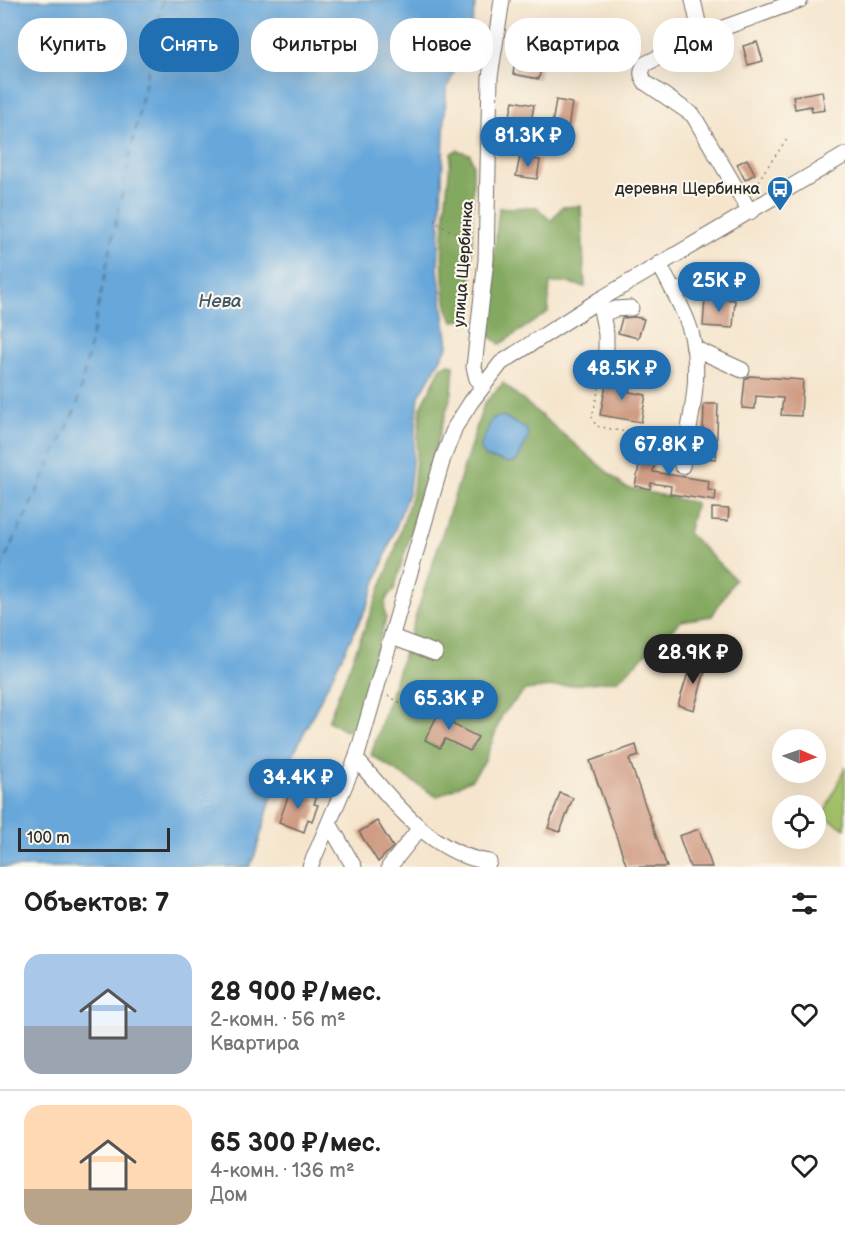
<!DOCTYPE html>
<html lang="ru">
<head>
<meta charset="utf-8">
<style>
  :root { --surface:#fff; --page:#f2f2f2; --text:#222; --muted:#767676; --line:#e0e0e0; --accent:#1f6fb2 }
  body { margin:0; font-family:"Balsamiq Sans",sans-serif; background:var(--page); color:var(--text); height:100vh; display:flex; flex-direction:column; font-size:22px; white-space:nowrap }
  * { box-sizing:border-box; margin:0 }
  p { font-size:20px; color:var(--muted) }
  .icon { flex:none; width:33px; height:33px; fill:none; stroke:currentColor; stroke-width:2; stroke-linecap:round; stroke-linejoin:round }
  .map { position:relative; height:867px; overflow:hidden }
  .drawer { display:flex; flex-direction:column; background:var(--surface); flex:1 }
  .drawer>* { flex:none }
  .hud { position:absolute; left:18px; top:18px; width:810px; height:54px; display:flex; gap:12px }
  .needle { width:39px; rotate:92deg }
  .tools { position:absolute; left:772px; top:729px; display:grid; gap:12px }
  .tools a { display:grid; place-items:center; width:54px; height:54px; border-radius:50%; background:var(--surface); box-shadow:0 6px 24px #0002; font-size:30px }
  .scale { position:absolute; left:18px; bottom:15px; width:152px; box-sizing:border-box; padding-left:6px; border:3px solid #2b2b2b; border-top:0; font-size:16px; line-height:21px; white-space:nowrap; color:#2b2b2b; -webkit-text-stroke:4px #fbf7ec; paint-order:stroke }
  .price { position:absolute; translate:-50% -51px; padding:0 14px; border-radius:21px; background:var(--accent); color:#fff; font-size:20px; line-height:39px; filter:drop-shadow(0 2px 3px #0008) }
  .price::after { content:''; position:absolute; left:50%; top:36px; width:18px; height:14px; margin-left:-9px; background:inherit; clip-path:polygon(0 0,100% 0,50% 100%) }
  .price.on { background:#222; color:#fff }
  ul { padding:0; list-style:none }
  li { display:flex; align-items:center; gap:18px; height:150px; padding:0 24px }
  li+li { border-top:2px solid var(--line) }
  li span { display:grid; place-items:center; flex:none; width:168px; height:120px; border-radius:18px; color:#555 }
  li>.icon { margin-inline-start:auto }
  span .icon { width:72px; height:72px; fill:#fffc; stroke-width:1 }
  li b { font-size:26px }
  h2 { display:flex; justify-content:space-between; align-items:center; height:72px; padding:0 24px; font-size:26px }
  .pill { padding:0 21px; border-radius:24px; background:var(--surface); box-shadow:0 6px 24px #0002; font-size:21px; line-height:54px }
  .pill.on { background:var(--accent); color:#fff }
  .map>svg:first-child { display:block }
  .green { fill:#a4c26a; stroke:#68764a; stroke-width:1.5 }
  .forest { fill:#83a85e; stroke:#576a44; stroke-width:1.5 }
  .water { fill:#67a7da; stroke:#496982; stroke-width:1.5 }
  .lines { fill:none; stroke-linecap:round; stroke-linejoin:round }
  .ferry { stroke:#405668; stroke-width:1.5; stroke-dasharray:8 6; stroke-linecap:butt }
  .building { fill:#d09c83 }
  .minor-casing { stroke:#726c64; stroke-width:17 }
  .path { stroke:#726c64; stroke-width:1.5; stroke-dasharray:1.5 4.5; stroke-linecap:butt }
  .minor { stroke:#fff; stroke-width:15 }
  .labels { text-anchor:middle; dominant-baseline:central; stroke-width:4.5; stroke-linejoin:round; paint-order:stroke }
  .poi-label { font-size:16px; fill:#2b2b2b; stroke:#fbf7ec; text-anchor:end }
  .street-label { font-size:16px; fill:#2b2b2b; stroke:#fbf7ec }
  .water-label { font-size:18px; font-style:italic; fill:#405668; stroke:#fbf7ec }
</style>
</head>
<body>
<div class="map">
<svg width="845" height="867" viewBox="0 0 845 867">
  <rect width="100%" height="100%" fill="#fbf7ec"/>
  <filter id="ink" filterUnits="userSpaceOnUse"><feTurbulence type="fractalNoise" baseFrequency=".0167" numOctaves="2"/><feDisplacementMap in="SourceGraphic" scale="12" xChannelSelector="R" yChannelSelector="G"/><feConvolveMatrix kernelMatrix="1 2 1 2 8 2 1 2 1" color-interpolation-filters="sRGB"/></filter>
  <filter id="wash" filterUnits="userSpaceOnUse"><feTurbulence type="fractalNoise" baseFrequency=".008" numOctaves="4" result="noise"/><feDisplacementMap in="SourceGraphic" scale="24" xChannelSelector="R" yChannelSelector="G"/><feGaussianBlur stdDeviation="1.35" result="paint"/><feColorMatrix in="noise" values="0 0 0 0 0 0 0 0 0 0 0 0 0 0 0 0 0 1.4 0 .05"/><feComposite in="paint" operator="in"/></filter>
  <g filter="url(#wash)">
    <rect width="100%" height="100%" fill="#f5e5cd"/>
    <polygon class="green" points="845,767 845,829 823,816"/>
    <g class="forest">
      <path d="M457,150L470,154L473,164L471,305L469,316L463,320L453,321C433,285 447,195 451,153Z"/>
      <polygon points="581,206 585,287 568,283 550,283 548,312 500,344 490,336 487,321 499,208 537,207 551,221 562,207"/>
      <path d="M450,364L454,366L452,392L394,590C384,597 383,607 386,618L354,727L345,731L328,721L393,556L413,490L421,407L442,366Z"/>
      <polygon points="503,383 625,487 696,503 688,533 735,579 712,616 681,621 618,680 525,690 502,715 485,761 472,779 437,797 371,755 484,404"/>
    </g>
    <g class="water">
      <polygon points="0,0 476,0 470,34 446,91 438,268 448,346 419,396 409,491 367,606 271,799 255,855 249,867 0,867"/>
      <polygon points="503,416 526,429 529,436 517,461 510,463 486,457 480,448 492,419"/>
    </g>
    <g class="lines">
      <polyline class="ferry" points="0,570 77,406 163,0"/>
    </g>
    <g id="blocks">
      <g class="building">
        <polygon points="601,23 617,23 617,37 601,38"/>
        <polygon points="757,42 763,61 748,65 743,46"/>
        <polygon points="518,44 544,49 539,79 513,74"/>
        <polygon points="822,91 825,110 812,112 811,106 795,109 793,96"/>
        <polygon points="556,100 572,103 566,140 550,137"/>
        <polygon points="513,101 534,105 529,134 507,130"/>
        <polygon points="520,156 540,160 537,179 516,176"/>
        <polygon points="747,159 755,174 745,180 737,164"/>
        <polygon points="705,298 735,300 733,328 703,326"/>
        <polygon points="635,317 644,319 638,338 618,333 622,318"/>
        <polygon points="608,375 631,380 629,392 646,395 641,422 600,415"/>
        <polygon points="750,376 803,380 801,416 781,415 783,398 756,396 755,409 742,408 745,379"/>
        <polygon points="704,404 718,404 716,459 702,458"/>
        <polygon points="644,440 658,442 653,472 709,481 708,490 716,491 715,501 670,494 671,486 651,483 650,489 635,486"/>
        <polygon points="712,508 729,509 728,521 712,520"/>
        <polygon points="692,660 707,664 694,710 678,705"/>
        <polygon points="442,706 457,714 452,724 478,737 470,751 445,739 440,748 425,740"/>
        <polygon points="636,745 639,756 629,759 667,867 627,867 590,761"/>
        <polygon points="291,788 316,798 314,804 318,805 312,821 308,819 304,832 279,822"/>
        <polygon points="560,793 573,798 560,832 548,828"/>
        <polygon points="377,821 393,847 378,862 359,832"/>
        <polygon points="699,829 712,867 690,867 679,836"/>
      </g>
    </g>
  </g>
  <g filter="url(#ink)">
    <use href="#blocks" fill-opacity="0" stroke="#726c64" stroke-width="1.5"/>
    <g class="lines">
      <g class="minor-casing">
        <g id="minor">
          <polyline points="693,0 701,36"/>
          <path d="M750,212L693,115L646,83C641,76 640,72 645,64L701,36L800,0"/>
          <path d="M659,264C669,283 680,302 688,323C705,368 690,420 682,466"/>
          <polyline points="674,292 705,279 722,281"/>
          <polyline points="599,300 606,334 606,358 644,366"/>
          <polyline points="603,314 615,309 631,308"/>
          <polyline points="694,348 742,370"/>
          <polyline points="484,384 477,379 474,367 486,260 490,77 502,0"/>
          <polyline points="392,637 435,653"/>
          <path d="M356,759C394,801 429,853 489,862"/>
          <polyline points="330,825 354,867"/>
          <polyline points="310,867 356,759 443,458 455,427 471,402 501,363 599,300 845,155"/>
          <polyline points="389,867 420,828"/>
        </g>
      </g>
      <g class="path">
        <polyline points="754,192 763,173 788,138"/>
        <path d="M434,219C445,232 461,231 473,243"/>
        <polyline points="603,370 592,417 596,426 636,434"/>
        <polyline points="388,696 429,718"/>
      </g>
      <use href="#minor" class="minor"/>
    </g>
  </g>
  <defs>
    <g id="bus-pin" transform="scale(1.35)"><path d="M0 17L-7.5 6A9.5 9.5 0 1 1 7.5 6Z" fill="#1f6fb2" stroke="#fbf7ec"/><path d="M-5-6H5V4H4V6H2V4H-2V6H-4V4H-5ZM-3.5-4V0h7V-4ZM-3.5 1.2v1.5H-2V1.2ZM2 1.2v1.5H3.5V1.2Z" fill="#fff"/></g>
  </defs>
  <g fill-rule="evenodd">
    <use href="#bus-pin" x="780" y="189"/>
  </g>
  <g class="labels">
    <g class="poi-label">
      <text x="760" y="189">деревня Щербинка</text>
    </g>
    <g class="street-label">
      <text transform="translate(464 264) rotate(-86)">улица Щербинка</text>
    </g>
    <g class="water-label">
      <text x="220" y="301">Нева</text>
    </g>
  </g>
</svg>
<div class="tools">
<a><svg class="needle" viewBox="-14 -14 28 28"><path d="M0-13l5 13h-10z" fill="#e53935"/><path d="M0 13l5-13h-10z" fill="#767676"/></svg></a>
<a><svg class="icon" aria-label="locate" viewBox="0 0 24 24"><circle cx="12" cy="12" r="6"/><path d="M12 2v4M12 18v4M2 12h4M18 12h4"/></svg></a>
</div>
<div class="scale">100 m</div>
<b class="price" style="left:528px;top:168px">81.3K ₽</b>
<b class="price" style="left:719px;top:313px">25K ₽</b>
<b class="price" style="left:622px;top:401px">48.5K ₽</b>
<b class="price" style="left:669px;top:477px">67.8K ₽</b>
<b class="price on" style="left:693px;top:685px">28.9K ₽</b>
<b class="price" style="left:449px;top:731px">65.3K ₽</b>
<b class="price" style="left:298px;top:810px">34.4K ₽</b>
<div class="hud">
<a class="pill">Купить</a>
<a class="pill on">Снять</a>
<a class="pill">Фильтры</a>
<a class="pill">Новое</a>
<a class="pill">Квартира</a>
<a class="pill">Дом</a>
</div>
</div>
<section class="drawer">
<h2>Объектов: 7<svg class="icon" aria-label="filters" viewBox="0 0 24 24"><path d="M4 7h16M4 17h16"/><circle cx="9" cy="7" r="2"/><circle cx="15" cy="17" r="2"/></svg></h2>
<ul>
<li><span style="background:linear-gradient(#a9c7e8 60%,#9aa5b1 0)"><svg class="icon" aria-label="home" viewBox="0 0 24 24"><path d="M3 11l9-7 9 7M6 9v11h12V9"/></svg></span><div><b>28 900 ₽/мес.</b><p>2-комн. · 56 m²</p><p>Квартира</p></div><svg class="icon" aria-label="heart" viewBox="0 0 24 24"><path d="M12 20l-8-8c-3-5 5-10 8-4 3-6 11-1 8 4z"/></svg></li>
<li><span style="background:linear-gradient(#ffd9b3 70%,#b9a48a 0)"><svg class="icon" aria-label="home" viewBox="0 0 24 24"><path d="M3 11l9-7 9 7M6 9v11h12V9"/></svg></span><div><b>65 300 ₽/мес.</b><p>4-комн. · 136 m²</p><p>Дом</p></div><svg class="icon" aria-label="heart" viewBox="0 0 24 24"><path d="M12 20l-8-8c-3-5 5-10 8-4 3-6 11-1 8 4z"/></svg></li>
</ul>
</section>
</body>
</html>
